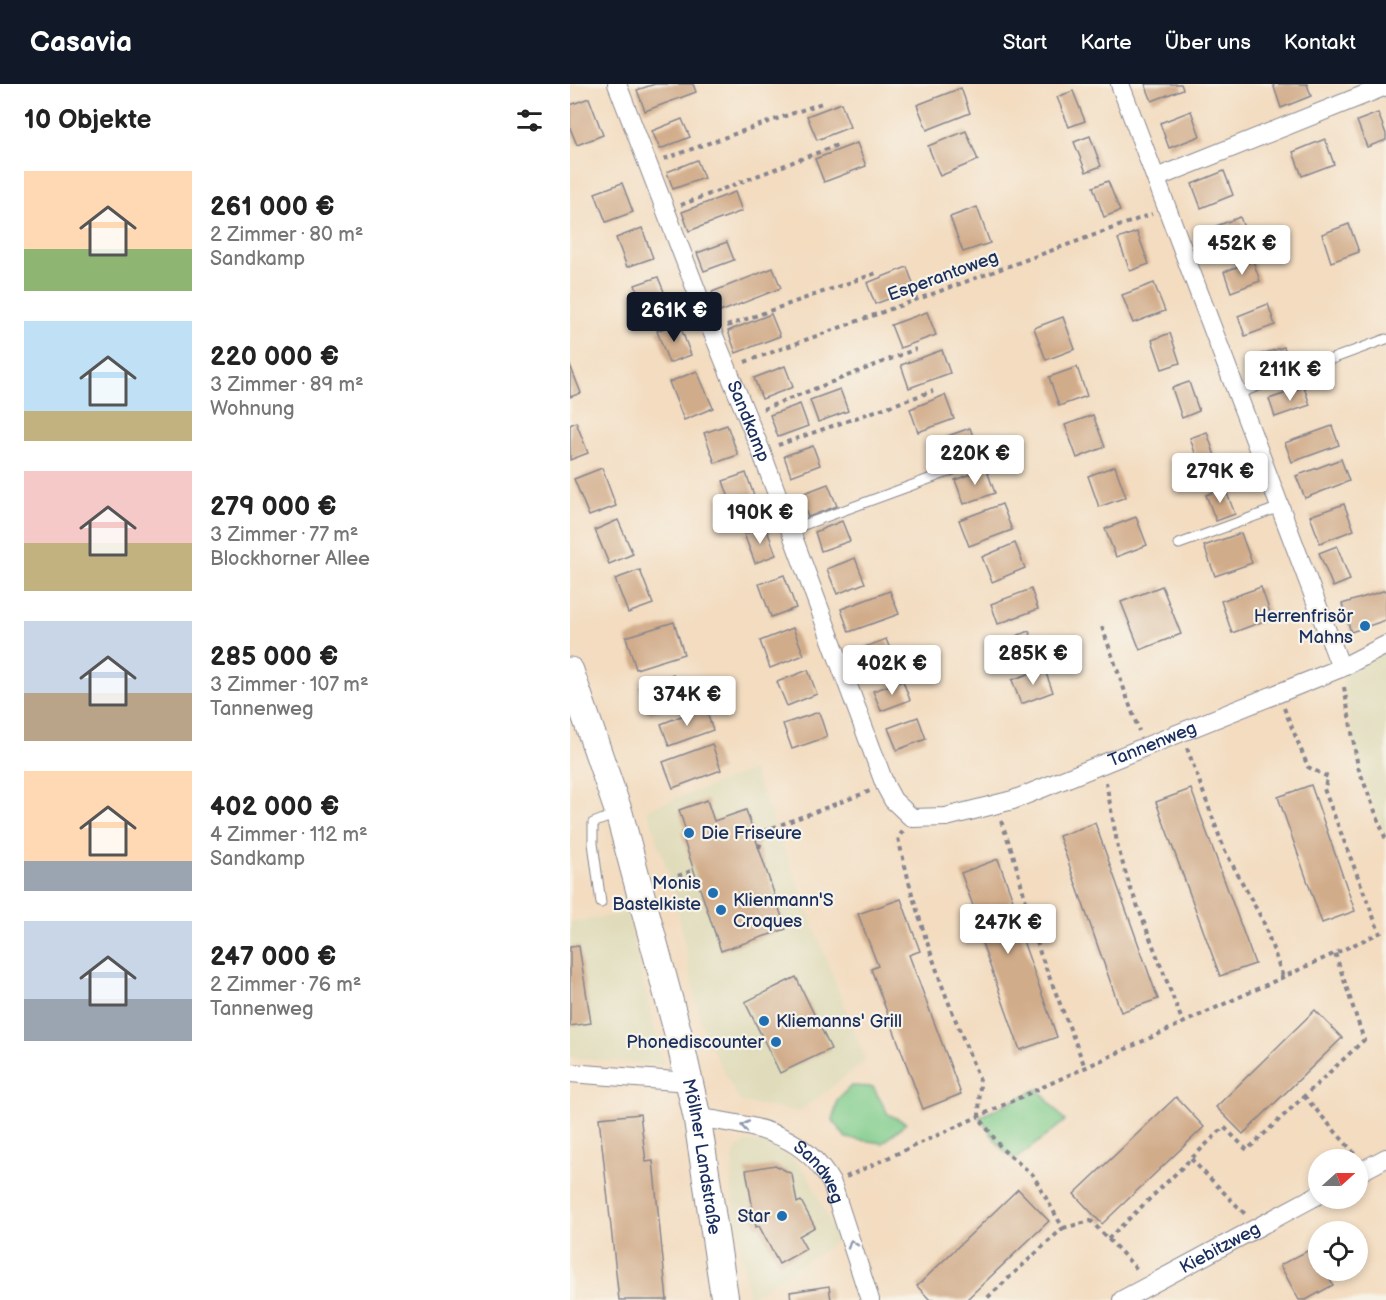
<!DOCTYPE html>
<html lang="de">
<head>
<meta charset="utf-8">
<style>
  :root { --surface:#fff; --page:#f2f2f2; --text:#222; --muted:#767676; --accent:#111827 }
  body { margin:0; font-family:"Balsamiq Sans",sans-serif; background:var(--page); color:var(--text); height:100vh; display:flex; flex-direction:column; font-size:22px; white-space:nowrap }
  * { box-sizing:border-box; margin:0 }
  p { font-size:20px; color:var(--muted) }
  .icon { flex:none; width:33px; height:33px; fill:none; stroke:currentColor; stroke-width:2; stroke-linecap:round; stroke-linejoin:round }
  .map { position:relative; flex:1; overflow:hidden }
  .side { display:flex; flex-direction:column; background:var(--surface); width:570px }
  .side>* { flex:none }
  .needle { width:39px; rotate:69deg }
  .buttons { position:absolute; left:738px; top:1065px; display:grid; gap:12px }
  .buttons a { display:grid; place-items:center; width:60px; height:60px; border-radius:50%; background:var(--surface); box-shadow:0 3px 9px #0003; font-size:30px }
  .price { position:absolute; translate:-50% -51px; padding:0 14px; border-radius:6px; background:#fff; color:#222; font-size:20px; line-height:39px; filter:drop-shadow(0 2px 3px #0008) }
  .price::after { content:''; position:absolute; left:50%; top:36px; width:18px; height:14px; margin-left:-9px; background:inherit; clip-path:polygon(0 0,100% 0,50% 100%) }
  .price.on { background:var(--accent); color:#fff }
  ul { padding:0; list-style:none }
  li { display:flex; align-items:center; gap:18px; height:150px; padding:0 24px }
  li span { display:grid; place-items:center; flex:none; width:168px; height:120px; border-radius:0px; color:#555 }
  li>.icon { margin-inline-start:auto }
  span .icon { width:72px; height:72px; fill:#fffc; stroke-width:1 }
  li b { font-size:26px }
  h2 { display:flex; justify-content:space-between; align-items:center; height:72px; padding:0 24px; font-size:26px }
  header { display:flex; align-items:center; gap:36px; box-sizing:border-box; height:84px; padding:0 30px; background:var(--accent); color:#fff }
  header strong { font-size:28px }
  nav { display:flex; gap:33px; margin-inline-start:auto; font-size:21px }
  main { display:flex; flex:1; min-height:0 }
  .map>svg:first-child { display:block }
  .built { fill:#e0dcbb }
  .green { fill:#7fcc8b; stroke:#4d7e74; stroke-width:1.5 }
  .building { fill:#d1ac8a }
  .lines { fill:none; stroke-linecap:round; stroke-linejoin:round }
  .lane-casing { stroke:#87868f; stroke-width:11 }
  .street-casing { stroke:#87868f; stroke-width:20 }
  .secondary-casing { stroke:#87868f; stroke-width:29 }
  .path { stroke:#87868f; stroke-width:4; stroke-dasharray:4.5 4.5; stroke-linecap:butt }
  .lane { stroke:#fff; stroke-width:9 }
  .street { stroke:#fff; stroke-width:18 }
  .secondary { stroke:#fff; stroke-width:27 }
  .oneway { stroke:#8d97ae }
  .poi-dot { fill:#1f6fb2; stroke:#f7f3e8; stroke-width:2 }
  .labels { text-anchor:middle; dominant-baseline:central; stroke-width:4.5; stroke-linejoin:round; paint-order:stroke }
  .street-label { font-size:18px; fill:#1b2f5e; stroke:#f7f3e8 }
  .poi-label { font-size:18px; fill:#1b2f5e; stroke:#f7f3e8; text-anchor:end }
</style>
</head>
<body>
<header>
<strong>Casavia</strong>
<nav><a>Start</a><a>Karte</a><a>Über uns</a><a>Kontakt</a></nav>
</header>
<main>
<section class="side">
<h2>10 Objekte<svg class="icon" aria-label="filters" viewBox="0 0 24 24"><path d="M4 7h16M4 17h16"/><circle cx="9" cy="7" r="2"/><circle cx="15" cy="17" r="2"/></svg></h2>
<ul>
<li><span style="background:linear-gradient(#ffd9b3 65%,#8fb573 0)"><svg class="icon" aria-label="home" viewBox="0 0 24 24"><path d="M3 11l9-7 9 7M6 9v11h12V9"/></svg></span><div><b>261 000 €</b><p>2 Zimmer · 80 m²</p><p>Sandkamp</p></div></li>
<li><span style="background:linear-gradient(#bfe0f5 75%,#c2b280 0)"><svg class="icon" aria-label="home" viewBox="0 0 24 24"><path d="M3 11l9-7 9 7M6 9v11h12V9"/></svg></span><div><b>220 000 €</b><p>3 Zimmer · 89 m²</p><p>Wohnung</p></div></li>
<li><span style="background:linear-gradient(#f6c9c9 60%,#c2b280 0)"><svg class="icon" aria-label="home" viewBox="0 0 24 24"><path d="M3 11l9-7 9 7M6 9v11h12V9"/></svg></span><div><b>279 000 €</b><p>3 Zimmer · 77 m²</p><p>Blockhorner Allee</p></div></li>
<li><span style="background:linear-gradient(#c9d6e8 60%,#b9a48a 0)"><svg class="icon" aria-label="home" viewBox="0 0 24 24"><path d="M3 11l9-7 9 7M6 9v11h12V9"/></svg></span><div><b>285 000 €</b><p>3 Zimmer · 107 m²</p><p>Tannenweg</p></div></li>
<li><span style="background:linear-gradient(#ffd9b3 75%,#9aa5b1 0)"><svg class="icon" aria-label="home" viewBox="0 0 24 24"><path d="M3 11l9-7 9 7M6 9v11h12V9"/></svg></span><div><b>402 000 €</b><p>4 Zimmer · 112 m²</p><p>Sandkamp</p></div></li>
<li><span style="background:linear-gradient(#c9d6e8 65%,#9aa5b1 0)"><svg class="icon" aria-label="home" viewBox="0 0 24 24"><path d="M3 11l9-7 9 7M6 9v11h12V9"/></svg></span><div><b>247 000 €</b><p>2 Zimmer · 76 m²</p><p>Tannenweg</p></div></li>
</ul>
</section>
<div class="map">
<svg width="816" height="1216" viewBox="0 0 816 1216">
  <rect width="100%" height="100%" fill="#f7f3e8"/>
  <filter id="ink" filterUnits="userSpaceOnUse"><feTurbulence type="fractalNoise" baseFrequency=".0167" numOctaves="2"/><feDisplacementMap in="SourceGraphic" scale="12" xChannelSelector="R" yChannelSelector="G"/><feConvolveMatrix kernelMatrix="1 2 1 2 8 2 1 2 1" color-interpolation-filters="sRGB"/></filter>
  <filter id="wash" filterUnits="userSpaceOnUse"><feTurbulence type="fractalNoise" baseFrequency=".008" numOctaves="4" result="noise"/><feDisplacementMap in="SourceGraphic" scale="24" xChannelSelector="R" yChannelSelector="G"/><feGaussianBlur stdDeviation="1.35" result="paint"/><feColorMatrix in="noise" values="0 0 0 0 0 0 0 0 0 0 0 0 0 0 0 0 0 1.4 0 .05"/><feComposite in="paint" operator="in"/></filter>
  <g filter="url(#wash)">
    <rect width="100%" height="100%" fill="#f3dcc0"/>
    <g class="built">
      <polygon points="816,564 816,753 788,683 771,584"/>
      <polygon points="183,686 296,977 229,1028 170,1018 135,952 125,912 104,807 77,725"/>
      <polygon points="57,829 93,981 0,974 0,838"/>
      <polygon points="177,1058 193,1058 215,1068 237,1089 269,1156 179,1214 161,1102 163,1073 167,1064"/>
    </g>
    <g class="green">
      <polygon points="281,1002 303,1003 318,1030 336,1039 313,1059 276,1054 263,1036 268,1015"/>
      <polygon points="468,1005 495,1037 445,1076 432,1065 409,1033"/>
    </g>
    <g id="blocks">
      <g class="building">
        <polygon points="85,0 123,0 126,8 75,27 67,6"/>
        <polygon points="575,0 611,0 613,5 582,17"/>
        <polygon points="703,0 737,0 741,12 711,24"/>
        <polygon points="391,4 400,29 357,46 347,21"/>
        <polygon points="503,7 515,37 499,43 487,13"/>
        <polygon points="19,14 33,51 7,61 0,44 0,21"/>
        <polygon points="271,19 280,43 247,56 237,32"/>
        <polygon points="621,27 630,52 599,64 590,39"/>
        <polygon points="808,29 816,50 816,56 797,63 787,37"/>
        <polygon points="112,35 120,53 90,65 82,47"/>
        <polygon points="396,47 408,76 370,92 358,62"/>
        <polygon points="520,52 531,82 516,88 504,58"/>
        <polygon points="755,55 764,80 732,92 723,68"/>
        <polygon points="287,59 296,82 254,98 245,75"/>
        <polygon points="127,76 134,94 103,105 97,88"/>
        <polygon points="654,87 663,111 631,124 622,100"/>
        <polygon points="538,97 550,127 534,133 523,103"/>
        <polygon points="52,99 63,128 36,138 25,109"/>
        <polygon points="165,108 172,127 119,147 112,128"/>
        <polygon points="407,123 420,159 393,168 380,133"/>
        <polygon points="670,133 679,157 645,170 636,146"/>
        <polygon points="779,140 789,168 761,178 752,150"/>
        <polygon points="72,144 83,174 57,183 46,154"/>
        <polygon points="567,148 579,180 560,187 548,155"/>
        <polygon points="157,158 164,176 134,187 127,169"/>
        <polygon points="683,177 690,197 661,208 654,188"/>
        <polygon points="337,183 345,205 305,220 297,199"/>
        <polygon points="203,184 211,204 150,228 142,208"/>
        <polygon points="88,193 101,225 77,234 65,201"/>
        <polygon points="584,199 595,227 563,239 552,211"/>
        <polygon points="698,220 705,241 675,252 668,232"/>
        <polygon points="357,228 366,251 330,264 321,241"/>
        <polygon points="201,230 210,252 166,269 158,247"/>
        <polygon points="493,233 505,265 476,276 464,244"/>
        <polygon points="109,239 121,271 99,279 87,247"/>
        <polygon points="600,249 610,279 592,285 582,256"/>
        <polygon points="714,263 721,282 690,292 683,273"/>
        <polygon points="372,266 380,289 339,304 331,281"/>
        <polygon points="0,281 11,309 0,313"/>
        <polygon points="215,282 223,303 192,315 184,294"/>
        <polygon points="507,283 517,312 489,322 479,293"/>
        <polygon points="127,287 143,324 114,336 99,298"/>
        <polygon points="619,298 629,327 612,334 602,304"/>
        <polygon points="734,303 740,321 705,333 699,315"/>
        <polygon points="270,305 278,327 248,338 240,316"/>
        <polygon points="375,311 384,335 348,348 340,325"/>
        <polygon points="230,320 238,342 208,353 200,331"/>
        <polygon points="523,331 535,363 507,374 495,341"/>
        <polygon points="6,338 18,369 0,376 0,341"/>
        <polygon points="157,341 168,371 145,379 134,349"/>
        <polygon points="762,342 769,361 722,378 715,359"/>
        <polygon points="400,344 410,370 371,384 361,358"/>
        <polygon points="637,348 647,378 630,384 620,354"/>
        <polygon points="243,362 250,381 221,392 214,372"/>
        <polygon points="771,375 779,397 735,414 726,392"/>
        <polygon points="545,382 556,413 529,423 518,392"/>
        <polygon points="32,384 46,422 19,432 4,395"/>
        <polygon points="416,384 425,409 394,420 385,396"/>
        <polygon points="176,389 187,420 164,428 153,397"/>
        <polygon points="258,400 267,422 238,433 229,411"/>
        <polygon points="655,404 665,430 646,437 636,411"/>
        <polygon points="432,420 442,446 399,462 389,436"/>
        <polygon points="774,420 784,446 750,459 740,432"/>
        <polygon points="566,433 577,461 546,473 535,445"/>
        <polygon points="48,436 63,470 39,480 25,446"/>
        <polygon points="272,437 280,457 251,467 245,448"/>
        <polygon points="196,443 206,471 185,479 174,450"/>
        <polygon points="671,449 682,479 645,492 634,462"/>
        <polygon points="445,459 455,484 422,498 412,473"/>
        <polygon points="767,462 780,496 763,503 749,469"/>
        <polygon points="285,474 295,499 267,510 257,485"/>
        <polygon points="70,486 83,520 58,529 45,495"/>
        <polygon points="214,491 226,524 201,533 189,500"/>
        <polygon points="592,502 611,550 570,566 551,518"/>
        <polygon points="691,503 702,534 662,549 651,517"/>
        <polygon points="461,505 468,525 428,540 421,520"/>
        <polygon points="816,506 816,536 781,548 772,520"/>
        <polygon points="320,507 329,530 279,548 271,525"/>
        <polygon points="104,538 114,570 66,585 56,553"/>
        <polygon points="223,544 234,571 200,584 190,557"/>
        <polygon points="459,547 468,571 434,584 425,560"/>
        <polygon points="316,555 324,575 295,586 287,566"/>
        <polygon points="474,584 483,608 451,620 442,596"/>
        <polygon points="238,586 247,610 217,622 207,598"/>
        <polygon points="103,590 113,618 80,630 69,603"/>
        <polygon points="333,597 340,616 311,627 303,607"/>
        <polygon points="135,623 143,646 99,662 91,640"/>
        <polygon points="249,628 257,653 222,665 213,640"/>
        <polygon points="348,633 356,655 327,666 318,644"/>
        <polygon points="142,660 151,686 103,704 93,678"/>
        <polygon points="741,701 785,827 752,839 708,713"/>
        <polygon points="621,705 685,880 650,892 586,718"/>
        <polygon points="137,716 144,737 176,726 216,845 151,867 111,748 116,747 109,726"/>
        <polygon points="525,739 588,915 551,928 489,752"/>
        <polygon points="428,775 443,816 439,817 487,953 450,966 402,831 406,830 391,789"/>
        <polygon points="331,815 350,867 339,871 391,1010 353,1025 301,885 308,882 288,830"/>
        <polygon points="9,862 21,939 0,942 0,863"/>
        <polygon points="226,893 261,965 210,989 175,918"/>
        <polygon points="745,926 772,954 673,1050 646,1023"/>
        <polygon points="606,1013 634,1043 532,1140 504,1110"/>
        <polygon points="70,1030 76,1078 83,1077 97,1216 49,1216 29,1034"/>
        <polygon points="205,1081 222,1090 227,1119 231,1117 245,1143 229,1152 236,1165 209,1180 189,1142 186,1143 176,1086"/>
        <polygon points="448,1105 479,1137 396,1216 360,1216 347,1202"/>
        <polygon points="743,1164 748,1175 748,1186 755,1186 763,1201 736,1216 729,1216 710,1181"/>
        <polygon points="259,1202 261,1216 221,1216 220,1208"/>
      </g>
    </g>
  </g>
  <g filter="url(#ink)">
    <use href="#blocks" fill-opacity="0" stroke="#87868f" stroke-width="1.5"/>
    <g class="lines">
      <g class="lane-casing">
        <g id="lane">
          <polyline points="667,310 816,255"/>
          <polyline points="220,446 400,380"/>
          <polyline points="609,460 710,423"/>
          <polyline points="31,819 23,759 23,739 46,730"/>
        </g>
      </g>
      <g class="street-casing">
        <g id="street">
          <path id="s1" d="M47,0L142,247L191,367L315,701L323,716L342,734L376,733L443,716L771,584L816,561"/>
          <polyline points="550,0 771,584"/>
          <polyline points="586,94 816,2"/>
          <polyline points="0,989 119,998"/>
          <path id="s2" d="M127,1033C182,1043 231,1045 262,1100L300,1216"/>
          <polyline points="788,1089 816,1074"/>
          <path id="s3" d="M552,1216L748,1111"/>
        </g>
      </g>
      <g class="secondary-casing">
        <g id="secondary">
          <path id="s4" d="M0,587L49,729L109,953L127,1033L155,1216"/>
        </g>
      </g>
      <g class="path">
        <polyline points="94,75 252,19"/>
        <polyline points="111,121 270,60"/>
        <polyline points="157,242 309,188"/>
        <polyline points="175,278 582,130"/>
        <polyline points="193,325 346,265"/>
        <polyline points="208,361 363,307"/>
        <polyline points="532,543 569,647"/>
        <polyline points="774,603 788,683 816,756"/>
        <polyline points="714,624 738,683 758,693 754,705 810,850"/>
        <polyline points="617,664 654,765 693,837 713,893"/>
        <polyline points="536,698 548,764 559,800 613,939"/>
        <polyline points="431,737 443,770 470,869 515,983"/>
        <polyline points="333,747 328,754 342,810 356,855 374,907 410,997 409,1033 432,1065 463,1091 493,1144 415,1216"/>
        <polyline points="189,764 194,747 300,707"/>
        <polyline points="91,798 124,786"/>
        <polyline points="734,1012 785,1070"/>
        <polyline points="621,1075 675,1130"/>
        <polyline points="276,1093 816,846"/>
        <polyline points="493,1144 521,1137 569,1187"/>
        <polyline points="538,1155 654,1043 677,1066 794,956 765,869"/>
      </g>
      <use href="#lane" class="lane"/>
      <use href="#street" class="street"/>
      <use href="#secondary" class="secondary"/>
    </g>
    <defs><path id="oneway-chevron" d="M-2-3.5L2.5 0L-2 3.5" fill="none" stroke-width="1.6" stroke-linecap="round" stroke-linejoin="round" transform="scale(1.5)"/></defs>
    <g class="oneway">
      <use href="#oneway-chevron" transform="translate(175 1042) rotate(-169)"/>
      <use href="#oneway-chevron" transform="translate(282 1160) rotate(-108)"/>
    </g>
  </g>
  <g class="poi-dot">
    <circle cx="795" cy="542" r="6"/>
    <circle cx="119" cy="749" r="6"/>
    <circle cx="143" cy="809" r="6"/>
    <circle cx="151" cy="826" r="6"/>
    <circle cx="194" cy="937" r="6"/>
    <circle cx="206" cy="958" r="6"/>
    <circle cx="212" cy="1132" r="6"/>
  </g>
  <g class="labels">
    <g class="street-label">
      <text transform="translate(373 192) rotate(-20)">Esperantoweg</text>
      <text stroke="none"><textPath href="#s1" startOffset="362">Sandkamp</textPath></text>
      <text stroke="none"><textPath href="#s1" startOffset="1047">Tannenweg</textPath></text>
      <text stroke="none"><textPath href="#s4" startOffset="504">Möllner Landstraße</textPath></text>
      <text stroke="none"><textPath href="#s2" startOffset="140">Sandweg</textPath></text>
      <text stroke="none"><textPath href="#s3" startOffset="111">Kiebitzweg</textPath></text>
    </g>
    <g class="poi-label">
      <text x="783" y="532">Herrenfrisör<tspan x="783" dy="21">Mahns</tspan></text>
      <text x="131" y="749" text-anchor="start">Die Friseure</text>
      <text x="131" y="799">Monis<tspan x="131" dy="21">Bastelkiste</tspan></text>
      <text x="163" y="816" text-anchor="start">Klienmann'S<tspan x="163" dy="21">Croques</tspan></text>
      <text x="206" y="937" text-anchor="start">Kliemanns' Grill</text>
      <text x="194" y="958">Phonediscounter</text>
      <text x="200" y="1132">Star</text>
    </g>
  </g>
</svg>
<div class="buttons">
<a><svg class="needle" viewBox="-14 -14 28 28"><path d="M0-13l5 13h-10z" fill="#e53935"/><path d="M0 13l5-13h-10z" fill="#767676"/></svg></a>
<a><svg class="icon" aria-label="locate" viewBox="0 0 24 24"><circle cx="12" cy="12" r="6"/><path d="M12 2v4M12 18v4M2 12h4M18 12h4"/></svg></a>
</div>
<b class="price" style="left:672px;top:192px">452K €</b>
<b class="price on" style="left:104px;top:259px">261K €</b>
<b class="price" style="left:720px;top:318px">211K €</b>
<b class="price" style="left:405px;top:402px">220K €</b>
<b class="price" style="left:650px;top:420px">279K €</b>
<b class="price" style="left:190px;top:461px">190K €</b>
<b class="price" style="left:463px;top:602px">285K €</b>
<b class="price" style="left:322px;top:612px">402K €</b>
<b class="price" style="left:117px;top:643px">374K €</b>
<b class="price" style="left:438px;top:871px">247K €</b>
</div>
</main>
</body>
</html>
